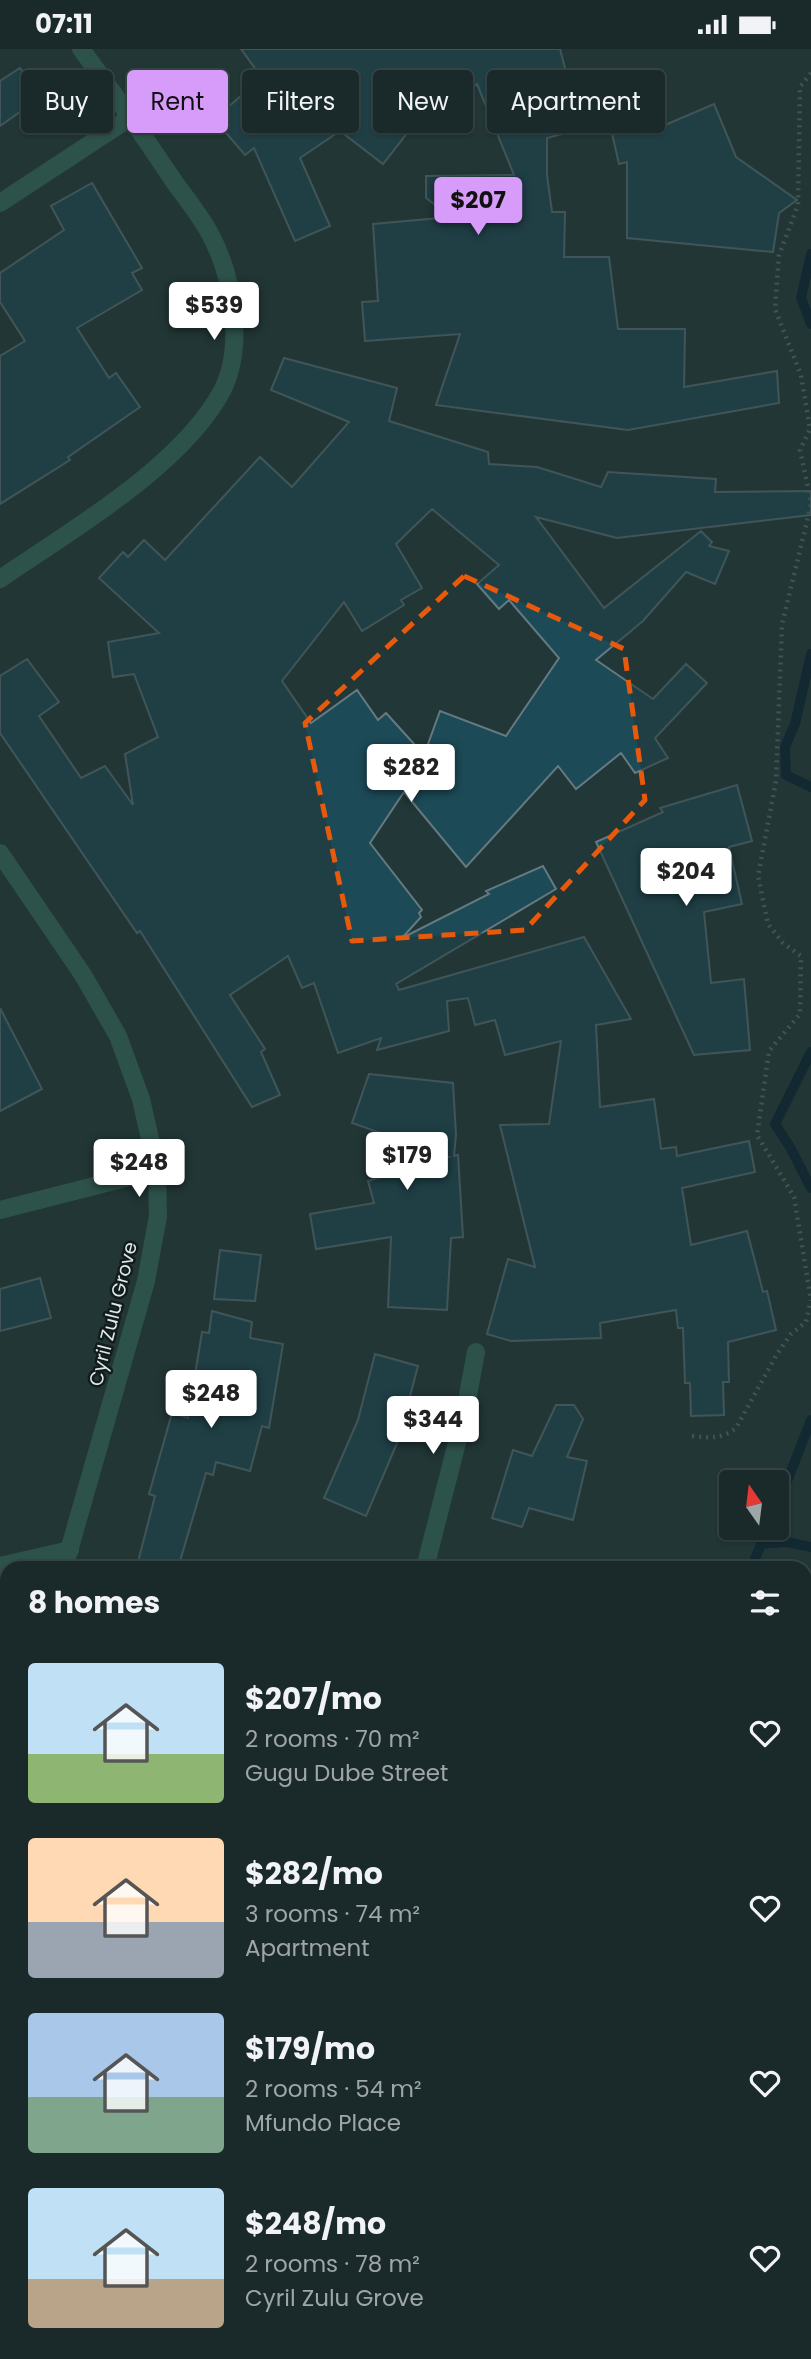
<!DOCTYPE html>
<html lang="en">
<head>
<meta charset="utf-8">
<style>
  :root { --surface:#1a2929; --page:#273535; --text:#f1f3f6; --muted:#9fa6a8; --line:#384546; --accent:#d79bf9 }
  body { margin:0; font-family:Poppins,sans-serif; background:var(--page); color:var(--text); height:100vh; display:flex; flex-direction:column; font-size:26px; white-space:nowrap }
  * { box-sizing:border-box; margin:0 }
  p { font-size:23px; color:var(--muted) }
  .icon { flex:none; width:38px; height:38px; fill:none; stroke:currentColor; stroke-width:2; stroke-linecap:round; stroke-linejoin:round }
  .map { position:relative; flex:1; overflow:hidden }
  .panel { position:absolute; left:0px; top:1512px; width:812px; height:798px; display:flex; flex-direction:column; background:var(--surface); border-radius:21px 21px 0 0; box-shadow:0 2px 5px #0004,0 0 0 2px var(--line) }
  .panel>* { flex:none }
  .top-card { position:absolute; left:21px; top:21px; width:770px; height:63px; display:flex; gap:14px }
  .needle { width:46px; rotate:346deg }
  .fabs { position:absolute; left:719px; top:1421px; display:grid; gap:14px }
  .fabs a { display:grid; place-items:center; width:70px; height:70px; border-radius:7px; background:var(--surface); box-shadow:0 2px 5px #0004,0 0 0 2px var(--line); font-size:35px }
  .price { position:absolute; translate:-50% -60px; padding:0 16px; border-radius:7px; background:#fff; color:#222; font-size:23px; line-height:46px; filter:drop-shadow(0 2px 4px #0008) }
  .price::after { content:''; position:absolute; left:50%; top:42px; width:21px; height:16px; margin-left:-10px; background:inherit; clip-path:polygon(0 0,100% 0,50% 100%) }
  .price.on { background:var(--accent); color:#111 }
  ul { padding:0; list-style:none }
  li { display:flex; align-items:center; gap:21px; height:175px; padding:0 28px }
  li span { display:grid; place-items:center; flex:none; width:196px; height:140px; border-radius:7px; color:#555 }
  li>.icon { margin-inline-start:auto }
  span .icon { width:84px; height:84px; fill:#fffc; stroke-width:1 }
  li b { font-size:30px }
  h2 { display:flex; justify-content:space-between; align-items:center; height:84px; padding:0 28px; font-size:30px }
  .tag { padding:0 24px; border-radius:7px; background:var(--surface); box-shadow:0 2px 5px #0004,0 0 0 2px var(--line); font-size:24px; line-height:63px }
  .tag.on { background:var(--accent); color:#111 }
  .status { display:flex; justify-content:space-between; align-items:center; height:49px; padding:0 35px; background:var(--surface); direction:ltr }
  .status svg { height:19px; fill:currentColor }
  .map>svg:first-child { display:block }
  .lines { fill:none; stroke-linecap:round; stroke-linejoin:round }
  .stream { stroke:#00192e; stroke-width:10 }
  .building { fill:#1c4a57; stroke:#657a80; stroke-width:2; fill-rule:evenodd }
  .path { stroke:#677; stroke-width:4.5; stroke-dasharray:2 5; stroke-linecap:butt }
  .minor { stroke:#3a7463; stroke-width:18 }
  .marked { fill:none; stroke:#e8590c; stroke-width:5; stroke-dasharray:14 9; stroke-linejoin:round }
  .labels { text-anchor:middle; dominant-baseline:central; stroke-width:5; stroke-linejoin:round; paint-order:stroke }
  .street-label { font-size:19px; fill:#deeaea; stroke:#131c1c }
</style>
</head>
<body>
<div class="status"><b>07:11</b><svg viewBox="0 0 49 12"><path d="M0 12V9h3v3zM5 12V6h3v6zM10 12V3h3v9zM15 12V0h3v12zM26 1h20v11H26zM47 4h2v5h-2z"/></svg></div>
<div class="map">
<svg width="811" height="2310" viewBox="0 0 811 2310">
  <rect width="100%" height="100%" fill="#223737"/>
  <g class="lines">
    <g class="stream">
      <polyline points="811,205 801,249 811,275"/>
      <polyline points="811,605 795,675 785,698 786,726 811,738"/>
      <polyline points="811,1003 775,1075 790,1098 811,1139"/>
      <polyline points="777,1458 811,1371"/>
      <polyline points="761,1495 787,1493 811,1498"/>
      <polyline points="751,1519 768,1479"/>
    </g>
  </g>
  <g class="building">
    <polygon points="241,0 560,0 581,80 547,89 547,126 552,163 565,163 564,208 609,208 618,280 685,280 684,338 777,322 779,354 628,381 436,356 460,285 365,292 362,253 378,252 373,175 451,168 426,149 426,127 514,126 477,35 426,78 426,60 383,115 340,82 300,109 330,177 295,192 254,99 245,106 214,70 262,29"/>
    <polygon points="20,19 41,48 0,77 0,32"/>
    <polygon points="714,55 736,108 797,151 779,164 773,203 627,189 627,113 619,115 611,80 642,74 644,85"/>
    <polygon points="92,134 142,219 132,224 142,241 77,279 109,329 116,324 140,358 68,408 70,411 0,455 0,307 25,292 0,253 0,224 64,181 51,157"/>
    <path d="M284,309L397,339L389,372L488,403L489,415L537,418L601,438L608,423L716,430L715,443L811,442V466L617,489L536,468L604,559L701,482L712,493L709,497L729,502L715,535L686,523L643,572L596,611L653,650L686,615L707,634L655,689L668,709L635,724L621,704L576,740L558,717L466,818L404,743L370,794L422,861L419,864L421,868L402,889L489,845L486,842L543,817L556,840L396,935L399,941L584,888L631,970L596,976L600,1058L654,1050L661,1100L676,1098L677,1107L749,1092L755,1123L682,1139L691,1196L747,1182L763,1243L767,1242L776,1281L728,1293L729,1333H723L724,1366L691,1367L690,1334H685L683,1279H678L676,1261L600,1274L601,1289L511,1292L487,1285L508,1210L535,1218L500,1076L549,1075L561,992L505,1006L495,971L475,976L468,949L447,952L449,982L377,1001L381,989L338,1004L314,934L302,939L288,907L230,946L265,1000L261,1003L280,1046L252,1058L140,882L137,884L0,684V627L27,610L59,653L39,667L81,729L105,717L133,756L125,705L158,688L134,625L113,628L108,593L159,584L99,529L123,503L128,508L144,491L165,511L260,408L292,438L349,373L271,341ZM432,460L499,516L477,535L499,560L509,551L559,609L506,687L440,662L424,706L386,664L378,671L357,641L311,674L282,632L344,553L362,582L404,556L401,551L422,539L396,495Z"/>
    <polygon points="737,736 752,792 729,798 742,855 704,863 711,934 744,930 750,1001 694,1006 596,793 663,763 660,759"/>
    <polygon points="0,959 42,1040 0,1062"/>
    <polygon points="369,1025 453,1034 456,1086 454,1107 458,1106 463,1188 451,1189 447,1261 388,1258 391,1188 316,1200 310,1165 374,1154 368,1132 449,1108 352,1074"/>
    <polygon points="220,1201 261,1206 255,1252 214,1250"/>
    <polygon points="40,1229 51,1269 0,1282 0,1240"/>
    <polygon points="212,1262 252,1273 250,1289 283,1295 269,1379 262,1377 250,1422 216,1413 213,1426 206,1424 178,1519 158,1519 138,1513 155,1447 149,1445 172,1364 188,1369 202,1283 209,1284"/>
    <polygon points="375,1305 418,1317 398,1392 366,1467 324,1449 358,1371"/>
    <polygon points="556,1356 574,1356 583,1370 567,1408 587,1412 573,1471 529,1459 522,1478 492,1469 513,1401 532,1407"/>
  </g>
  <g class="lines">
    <g class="path">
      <polyline points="811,24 800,38 798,156 779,206 775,260 801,326 810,380 800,401 811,452"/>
      <polyline points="811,456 782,575 776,732 758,827 768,875 783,894 801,907 800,965 769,1002 757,1086 794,1148 811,1251"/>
      <path d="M692,1387C710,1389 722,1390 736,1379L777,1305L791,1285L806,1273L811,1251"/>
      <polyline points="805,1545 811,1526"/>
      <polyline points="805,1669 811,1683"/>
    </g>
    <g class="minor">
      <polyline points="0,154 131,68"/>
      <path d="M0,530C70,482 181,418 222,342C245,297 233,226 209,183C199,165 185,148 173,131C143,86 113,43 81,0"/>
      <polyline points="0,804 83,926 118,987 141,1050 157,1121 158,1167 146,1232 64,1519"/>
      <polyline points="0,1161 157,1121"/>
      <polyline points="0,1517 70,1501"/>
      <polyline points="425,1519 465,1362 476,1303"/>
      <polyline points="0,1707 7,1687"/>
      <polyline points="805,2077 811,2083"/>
      <polyline points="0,2087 7,2095"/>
      <polyline points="0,2141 7,2136"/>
      <polyline points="236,2303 241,2310"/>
    </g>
  </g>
  <path d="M0 0H811V2310H0ZM464,527L624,600L645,751L525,881L352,892L305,674Z" fill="#223737" fill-opacity=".55" fill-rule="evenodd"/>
  <path class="marked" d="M464,527L624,600L645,751L525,881L352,892L305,674Z"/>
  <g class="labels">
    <g class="street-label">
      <text transform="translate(113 1265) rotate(-76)">Cyril Zulu Grove</text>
    </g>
  </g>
</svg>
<div class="fabs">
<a><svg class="needle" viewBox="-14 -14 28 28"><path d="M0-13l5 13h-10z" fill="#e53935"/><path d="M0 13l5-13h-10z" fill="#9fa6a8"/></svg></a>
</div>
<b class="price on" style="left:478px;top:188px">$207</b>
<b class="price" style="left:214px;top:293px">$539</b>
<b class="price" style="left:411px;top:755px">$282</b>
<b class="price" style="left:686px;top:859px">$204</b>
<b class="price" style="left:407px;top:1143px">$179</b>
<b class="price" style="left:139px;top:1150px">$248</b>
<b class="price" style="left:211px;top:1381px">$248</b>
<b class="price" style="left:433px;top:1407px">$344</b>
<div class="top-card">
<a class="tag">Buy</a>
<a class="tag on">Rent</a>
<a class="tag">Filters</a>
<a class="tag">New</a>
<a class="tag">Apartment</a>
</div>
<section class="panel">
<h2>8 homes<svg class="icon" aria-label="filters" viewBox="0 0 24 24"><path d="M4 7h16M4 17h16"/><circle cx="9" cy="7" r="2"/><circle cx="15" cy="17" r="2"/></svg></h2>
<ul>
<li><span style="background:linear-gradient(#bfe0f5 65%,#8fb573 0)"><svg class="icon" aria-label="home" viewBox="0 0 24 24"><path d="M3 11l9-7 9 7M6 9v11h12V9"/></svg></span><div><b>$207/mo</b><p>2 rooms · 70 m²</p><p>Gugu Dube Street</p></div><svg class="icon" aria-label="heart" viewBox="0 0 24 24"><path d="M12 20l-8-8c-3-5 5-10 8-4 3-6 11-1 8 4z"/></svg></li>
<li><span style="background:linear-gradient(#ffd9b3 60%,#9aa5b1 0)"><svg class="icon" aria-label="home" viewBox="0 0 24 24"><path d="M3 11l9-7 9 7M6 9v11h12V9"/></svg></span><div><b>$282/mo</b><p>3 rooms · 74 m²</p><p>Apartment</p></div><svg class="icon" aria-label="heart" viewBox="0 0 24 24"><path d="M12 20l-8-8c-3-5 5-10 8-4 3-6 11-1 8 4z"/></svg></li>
<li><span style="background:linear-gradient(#a9c7e8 60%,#7fa58c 0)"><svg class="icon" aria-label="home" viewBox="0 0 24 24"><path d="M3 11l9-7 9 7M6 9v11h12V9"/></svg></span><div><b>$179/mo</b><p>2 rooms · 54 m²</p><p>Mfundo Place</p></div><svg class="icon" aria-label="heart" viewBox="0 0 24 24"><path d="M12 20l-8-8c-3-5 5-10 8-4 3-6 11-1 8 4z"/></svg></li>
<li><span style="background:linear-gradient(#bfe0f5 65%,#b9a48a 0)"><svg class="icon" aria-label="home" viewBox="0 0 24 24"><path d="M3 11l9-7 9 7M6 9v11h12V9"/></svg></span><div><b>$248/mo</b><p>2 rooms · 78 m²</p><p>Cyril Zulu Grove</p></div><svg class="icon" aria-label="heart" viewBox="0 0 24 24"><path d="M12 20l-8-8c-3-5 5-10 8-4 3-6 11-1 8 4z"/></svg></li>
</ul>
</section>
</div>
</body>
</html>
